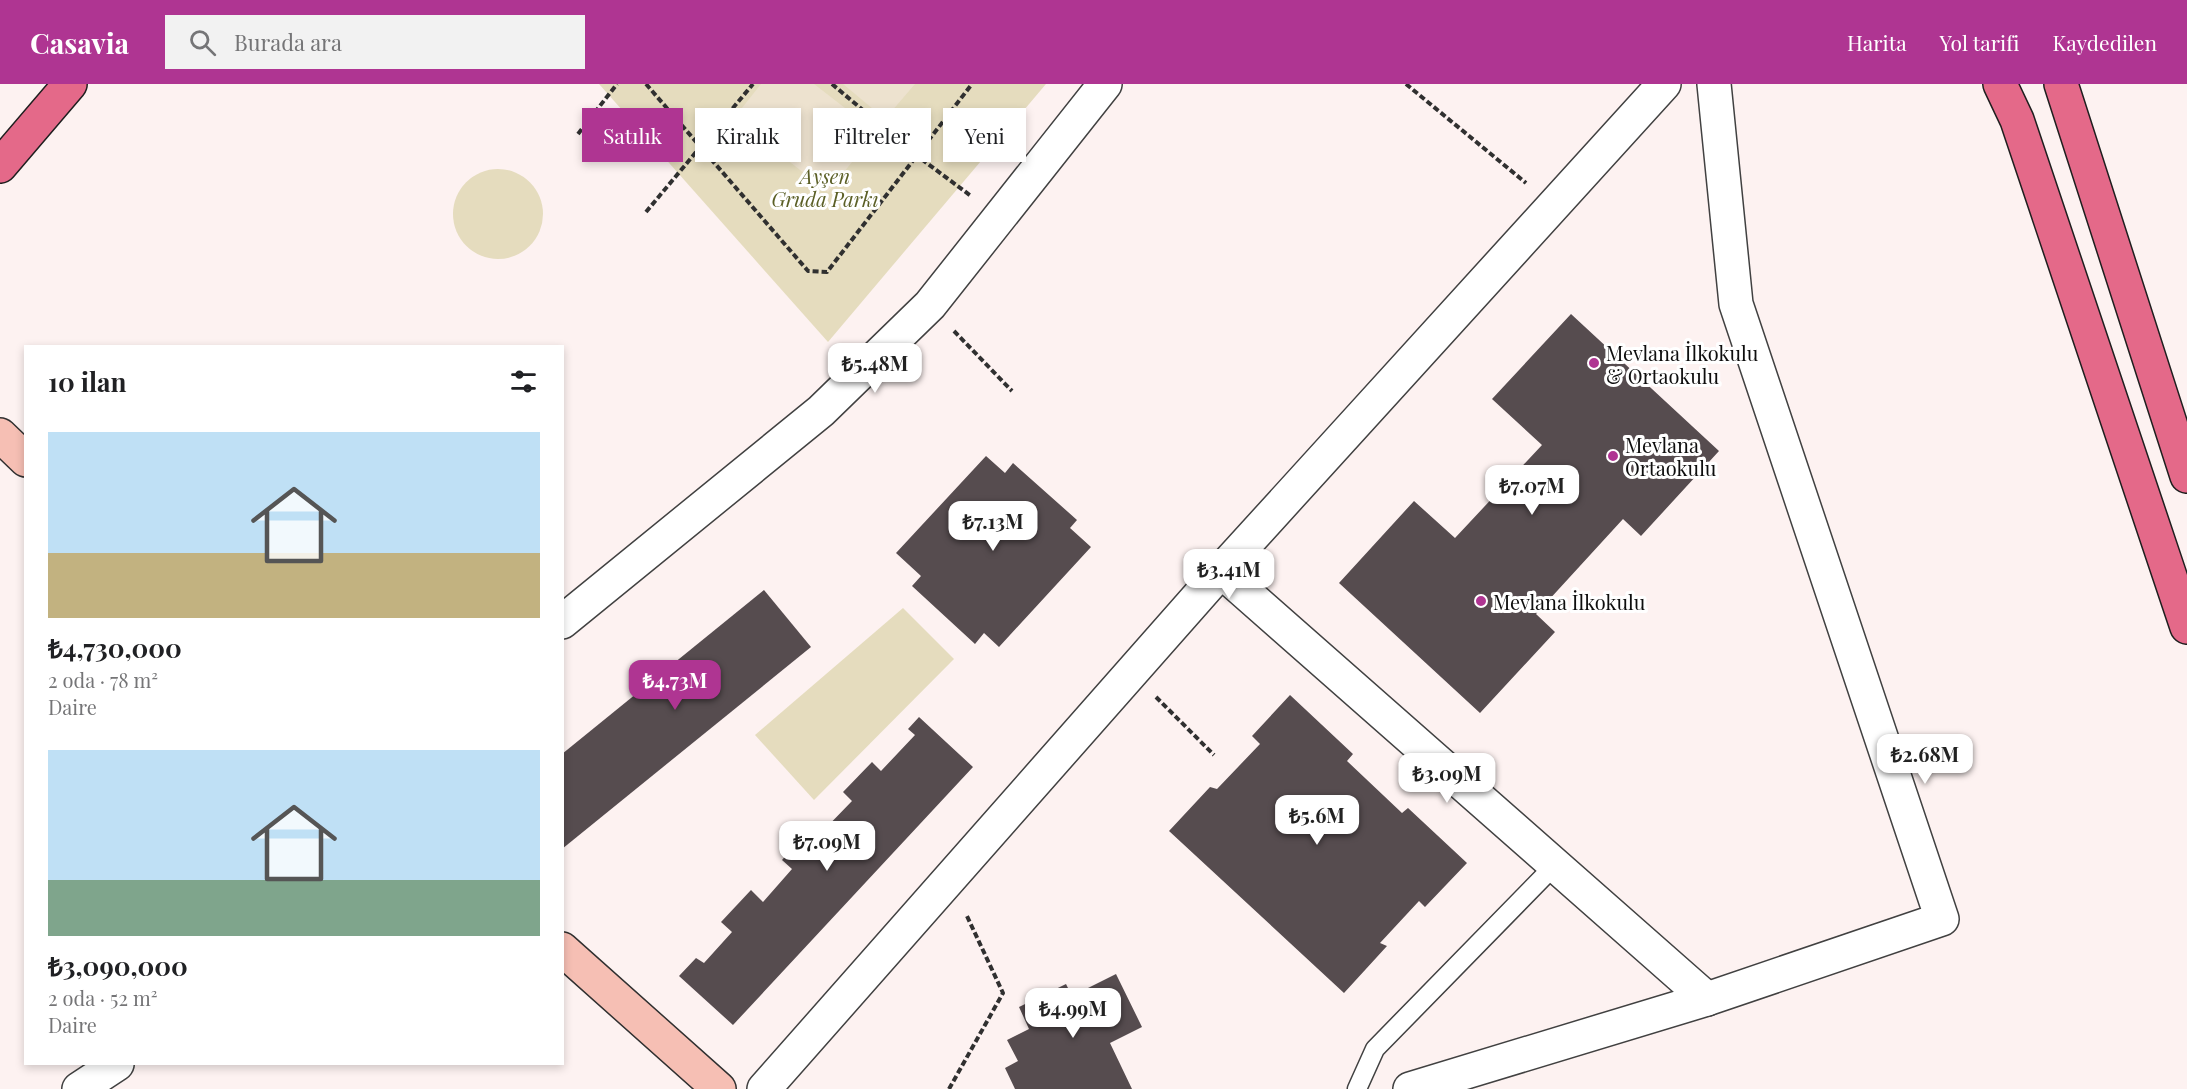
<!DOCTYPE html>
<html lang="tr">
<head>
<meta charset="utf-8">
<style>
  :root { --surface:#fff; --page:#f2f2f2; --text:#202124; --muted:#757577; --accent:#af3592 }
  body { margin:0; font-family:"Playfair Display",serif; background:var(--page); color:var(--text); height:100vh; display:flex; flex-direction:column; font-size:22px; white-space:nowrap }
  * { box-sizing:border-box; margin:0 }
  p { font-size:20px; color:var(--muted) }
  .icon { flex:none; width:33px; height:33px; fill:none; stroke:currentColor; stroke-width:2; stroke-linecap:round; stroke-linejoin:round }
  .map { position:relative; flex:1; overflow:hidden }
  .drawer { position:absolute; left:24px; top:261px; width:540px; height:720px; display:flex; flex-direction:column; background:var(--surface); border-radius:0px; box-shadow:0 3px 9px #0003 }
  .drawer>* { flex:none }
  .guide { position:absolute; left:582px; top:24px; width:570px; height:54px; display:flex; gap:12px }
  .price { position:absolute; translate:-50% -51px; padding:0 14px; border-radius:12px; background:#fff; color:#222; font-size:20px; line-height:39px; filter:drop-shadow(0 2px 3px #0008) }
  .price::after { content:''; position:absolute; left:50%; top:36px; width:18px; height:14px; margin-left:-9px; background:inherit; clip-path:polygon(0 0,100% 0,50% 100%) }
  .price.active { background:var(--accent); color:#fff }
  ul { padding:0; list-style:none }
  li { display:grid; align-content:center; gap:12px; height:318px; padding:0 24px }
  li span { display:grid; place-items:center; height:186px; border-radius:0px; color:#555 }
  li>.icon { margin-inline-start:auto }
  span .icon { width:108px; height:108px; fill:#fffc; stroke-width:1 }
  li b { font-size:26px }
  h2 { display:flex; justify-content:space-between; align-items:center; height:72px; padding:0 24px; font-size:26px }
  .pill { padding:0 21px; border-radius:0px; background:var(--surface); box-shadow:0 3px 9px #0003; font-size:21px; line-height:54px }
  .pill.active { background:var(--accent); color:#fff }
  header { display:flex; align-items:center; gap:36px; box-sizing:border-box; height:84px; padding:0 30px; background:var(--accent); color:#fff }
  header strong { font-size:28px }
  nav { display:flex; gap:33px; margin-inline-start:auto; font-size:21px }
  .search { width:420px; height:54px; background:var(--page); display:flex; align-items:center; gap:15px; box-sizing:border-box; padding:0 21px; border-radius:0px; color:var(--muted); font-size:22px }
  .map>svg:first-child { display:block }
  .green { fill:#e5dcbe }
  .pitch { fill:#ede2cf }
  .building { fill:#564c4f }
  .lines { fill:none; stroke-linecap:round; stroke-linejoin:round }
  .service-casing { stroke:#414141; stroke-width:21 }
  .minor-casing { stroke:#414141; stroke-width:36 }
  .tertiary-casing { stroke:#414141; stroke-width:36 }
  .secondary-casing { stroke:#303030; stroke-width:36 }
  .motorway-casing { stroke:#1f1f1f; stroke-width:36 }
  .path { stroke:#303030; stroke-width:4; stroke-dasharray:6 3; stroke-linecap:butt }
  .service { stroke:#fff; stroke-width:18 }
  .minor { stroke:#fff; stroke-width:33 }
  .tertiary { stroke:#fff; stroke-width:33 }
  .secondary { stroke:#f6bfb4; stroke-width:33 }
  .motorway { stroke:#e46989; stroke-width:33 }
  .poi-dot { fill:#af3592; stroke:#fff; stroke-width:2 }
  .labels { text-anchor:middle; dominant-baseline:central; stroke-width:6; stroke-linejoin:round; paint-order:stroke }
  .park-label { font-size:20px; font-style:italic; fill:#5b5f26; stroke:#fff }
  .poi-label { font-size:20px; fill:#0e0e0e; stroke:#fff; text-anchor:start }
</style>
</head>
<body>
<header>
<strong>Casavia</strong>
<div class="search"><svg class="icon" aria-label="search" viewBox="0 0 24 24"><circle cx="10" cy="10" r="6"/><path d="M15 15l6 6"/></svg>Burada ara</div>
<nav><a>Harita</a><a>Yol tarifi</a><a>Kaydedilen</a></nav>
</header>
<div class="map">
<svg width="2187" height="1005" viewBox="0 0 2187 1005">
  <rect width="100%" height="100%" fill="#fdf2f1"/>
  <g class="green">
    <polygon points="599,0 1046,0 828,258"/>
    <circle cx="498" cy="130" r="45"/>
    <polygon points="903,524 954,575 814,716 755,651"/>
  </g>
  <g class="pitch">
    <polygon points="761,0 814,0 876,48 828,108 734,34"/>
    <polygon points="843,0 915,0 885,35"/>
  </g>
  <g class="building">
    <polygon points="1571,230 1719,367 1641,452 1623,435 1536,530 1555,548 1480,629 1339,499 1414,417 1455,454 1542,361 1492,315"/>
    <polygon points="986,372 1005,389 1013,379 1077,436 1070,444 1091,463 999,563 984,549 975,560 912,502 921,492 896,469"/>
    <polygon points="764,506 811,563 562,765 562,670"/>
    <polygon points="1290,611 1353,670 1347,677 1402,729 1408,724 1467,779 1425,823 1419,817 1380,859 1387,862 1344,909 1169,747 1210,703 1217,705 1260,660 1252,652"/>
    <polygon points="919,633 973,683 733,941 679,892 696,874 704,879 732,848 721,838 751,806 763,818 792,785 782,776 810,745 819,751 852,717 843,708 872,678 881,687 915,651 908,645"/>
    <polygon points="1116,890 1142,943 1110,959 1132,1005 1015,1005 1005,984 1018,977 1007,956 1029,945 1019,923 1066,900 1072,912"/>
  </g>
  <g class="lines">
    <g class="service-casing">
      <polyline id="service" points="1357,1005 1375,965 1555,781"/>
    </g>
    <g class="minor-casing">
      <g id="minor">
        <polyline points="1221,487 1707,915"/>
        <polyline points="764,1005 1221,487 1664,0"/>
        <polyline points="1410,1005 1707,915 1942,835 1736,220 1714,0"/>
      </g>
    </g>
    <g class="tertiary-casing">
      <g id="tertiary">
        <polyline points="562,538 821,327 930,221 1105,0"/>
        <polyline points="79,1005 117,980"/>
      </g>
    </g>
    <g class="secondary-casing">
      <g id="secondary">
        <polyline points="0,351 26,376"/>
        <polyline points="562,865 719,1005"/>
      </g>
    </g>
    <g class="motorway-casing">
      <g id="motorway">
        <polyline points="2000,0 2017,36 2187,543"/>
        <polyline points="2061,0 2187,392"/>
        <polyline points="0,82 70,0"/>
      </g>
    </g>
    <g class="path">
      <polyline points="646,0 808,187 827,188 972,0"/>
      <polyline points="832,0 916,71 971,112"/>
      <polyline points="1406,0 1526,99"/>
      <polyline points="578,50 617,0"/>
      <polyline points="646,128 753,0"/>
      <polyline points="954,247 1012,307"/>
      <polyline points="1156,613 1214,671"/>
      <polyline points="949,1005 1003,909 966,830"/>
    </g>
    <use href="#service" class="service"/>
    <use href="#minor" class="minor"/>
    <use href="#tertiary" class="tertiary"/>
    <use href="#secondary" class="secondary"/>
    <use href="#motorway" class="motorway"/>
  </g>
  <g class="poi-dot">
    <circle cx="1594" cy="279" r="6"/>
    <circle cx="1613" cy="372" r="6"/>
    <circle cx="1481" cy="517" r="6"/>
  </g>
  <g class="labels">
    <g class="park-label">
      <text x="825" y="91">Ayşen<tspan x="825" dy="23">Gruda Parkı</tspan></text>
    </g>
    <g class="poi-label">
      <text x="1606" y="268">Mevlana İlkokulu<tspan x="1606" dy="23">&amp; Ortaokulu</tspan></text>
      <text x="1625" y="360">Mevlana<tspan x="1625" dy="23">Ortaokulu</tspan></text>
      <text x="1493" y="517">Mevlana İlkokulu</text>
    </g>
  </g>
</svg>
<b class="price" style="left:875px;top:310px">₺5.48M</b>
<b class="price" style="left:1532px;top:432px">₺7.07M</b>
<b class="price" style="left:993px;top:468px">₺7.13M</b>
<b class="price" style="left:1229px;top:516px">₺3.41M</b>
<b class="price active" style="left:675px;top:627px">₺4.73M</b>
<b class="price" style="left:1925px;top:701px">₺2.68M</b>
<b class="price" style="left:1447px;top:720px">₺3.09M</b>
<b class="price" style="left:1317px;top:762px">₺5.6M</b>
<b class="price" style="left:827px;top:788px">₺7.09M</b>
<b class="price" style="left:1073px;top:955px">₺4.99M</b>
<div class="guide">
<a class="pill active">Satılık</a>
<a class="pill">Kiralık</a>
<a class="pill">Filtreler</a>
<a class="pill">Yeni</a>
</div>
<section class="drawer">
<h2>10 ilan<svg class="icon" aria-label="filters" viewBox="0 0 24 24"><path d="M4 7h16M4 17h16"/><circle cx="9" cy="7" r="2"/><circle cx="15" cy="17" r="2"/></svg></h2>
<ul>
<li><span style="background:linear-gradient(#bfe0f5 65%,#c2b280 0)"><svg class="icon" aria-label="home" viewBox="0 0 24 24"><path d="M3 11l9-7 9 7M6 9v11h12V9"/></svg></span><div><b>₺4,730,000</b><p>2 oda · 78 m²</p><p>Daire</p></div></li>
<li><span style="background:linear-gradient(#bfe0f5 70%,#7fa58c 0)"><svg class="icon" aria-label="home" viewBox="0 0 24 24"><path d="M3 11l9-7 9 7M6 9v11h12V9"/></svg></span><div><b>₺3,090,000</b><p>2 oda · 52 m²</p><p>Daire</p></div></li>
</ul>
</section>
</div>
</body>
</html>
